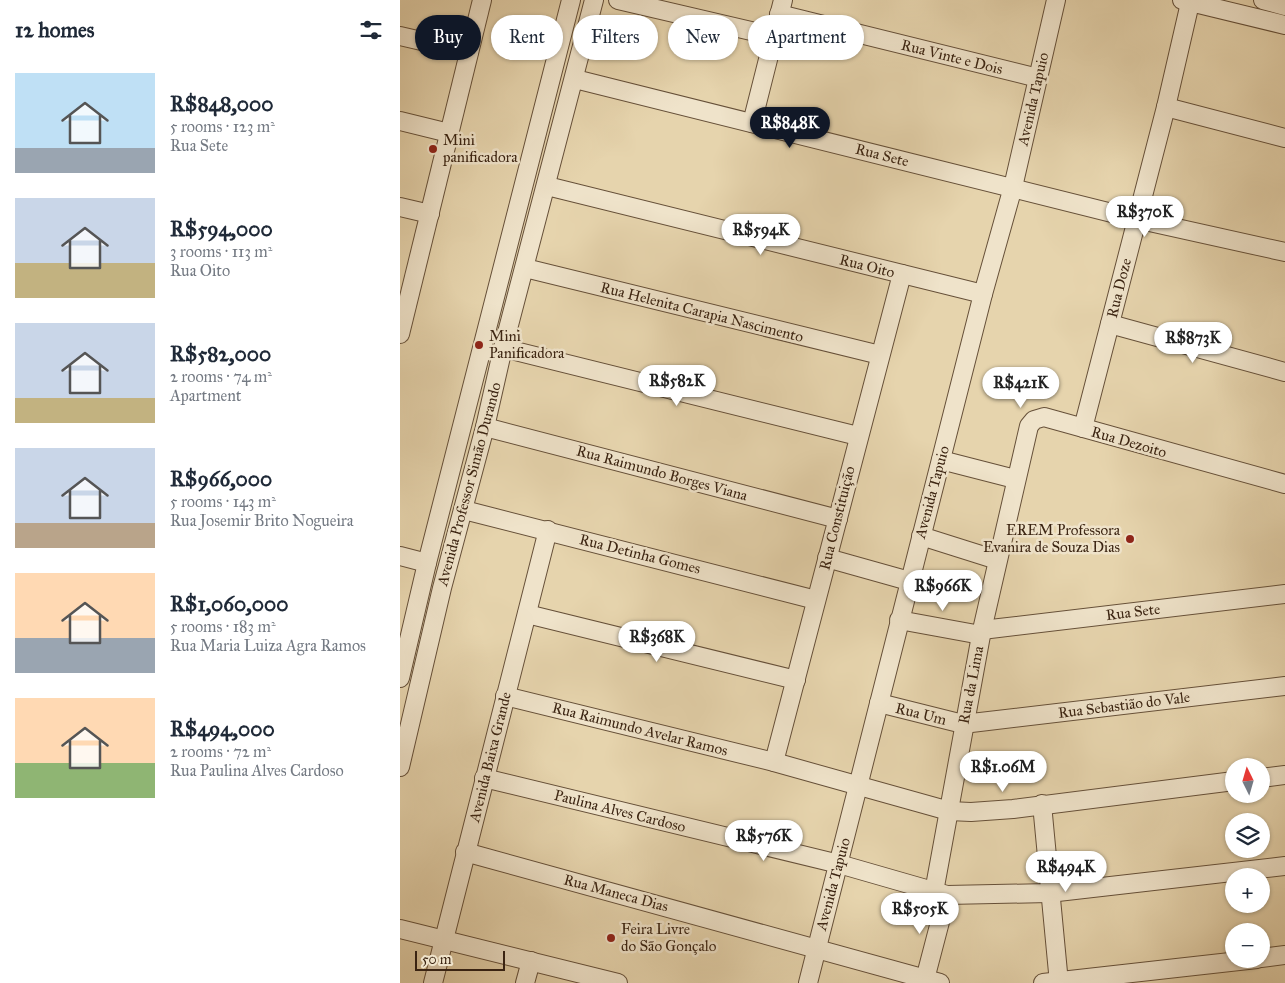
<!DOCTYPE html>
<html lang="en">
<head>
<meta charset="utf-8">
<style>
  :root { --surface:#fff; --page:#f2f2f3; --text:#1f2937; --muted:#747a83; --accent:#111827 }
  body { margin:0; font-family:"IM FELL Great Primer",serif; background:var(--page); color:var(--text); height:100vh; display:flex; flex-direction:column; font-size:19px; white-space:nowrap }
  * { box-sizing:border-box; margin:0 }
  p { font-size:16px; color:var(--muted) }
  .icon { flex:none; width:28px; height:28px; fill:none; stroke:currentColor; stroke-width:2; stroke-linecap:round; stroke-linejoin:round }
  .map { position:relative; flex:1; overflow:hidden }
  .side { display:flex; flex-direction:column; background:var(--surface); width:400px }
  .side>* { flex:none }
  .banner { position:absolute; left:15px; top:15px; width:475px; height:45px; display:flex; gap:10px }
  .needle { width:32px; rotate:355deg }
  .buttons { position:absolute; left:825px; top:758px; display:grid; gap:10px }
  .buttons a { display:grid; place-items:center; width:45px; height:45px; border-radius:50%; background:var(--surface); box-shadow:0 1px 4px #0004; font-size:25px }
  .scale { position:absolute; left:15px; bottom:12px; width:90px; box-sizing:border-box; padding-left:5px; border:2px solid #3b2412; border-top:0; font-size:14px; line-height:18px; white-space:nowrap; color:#3b2412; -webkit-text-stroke:4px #efe3ca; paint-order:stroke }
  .price { position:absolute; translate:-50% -42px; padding:0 11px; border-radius:18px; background:#fff; color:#222; font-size:16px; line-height:32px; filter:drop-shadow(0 1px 2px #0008) }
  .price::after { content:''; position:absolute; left:50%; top:30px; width:15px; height:11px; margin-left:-8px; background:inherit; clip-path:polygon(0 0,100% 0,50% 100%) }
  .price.on { background:var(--accent); color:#fff }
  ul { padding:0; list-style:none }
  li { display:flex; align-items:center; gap:15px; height:125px; padding:0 15px }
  li span { display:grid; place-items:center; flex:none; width:140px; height:100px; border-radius:0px; color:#555 }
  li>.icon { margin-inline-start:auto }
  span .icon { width:60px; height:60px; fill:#fffc; stroke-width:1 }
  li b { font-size:21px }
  h2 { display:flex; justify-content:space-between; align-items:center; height:60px; padding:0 15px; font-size:21px }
  .chip { padding:0 18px; border-radius:22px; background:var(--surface); box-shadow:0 1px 4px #0004; font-size:18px; line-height:45px }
  .chip.on { background:var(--accent); color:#fff }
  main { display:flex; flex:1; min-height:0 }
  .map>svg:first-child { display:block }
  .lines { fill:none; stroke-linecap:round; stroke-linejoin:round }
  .minor-casing { stroke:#665039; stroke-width:20 }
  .minor { stroke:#efe3ca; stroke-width:18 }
  .poi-dot { fill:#8f2418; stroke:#efe3ca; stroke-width:2 }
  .labels { text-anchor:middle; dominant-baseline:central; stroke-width:5; stroke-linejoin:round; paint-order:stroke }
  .street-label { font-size:15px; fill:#3b2412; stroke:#efe3ca }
  .poi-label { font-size:15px; fill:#3b2412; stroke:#efe3ca; text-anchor:start }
</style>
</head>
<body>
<main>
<section class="side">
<h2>12 homes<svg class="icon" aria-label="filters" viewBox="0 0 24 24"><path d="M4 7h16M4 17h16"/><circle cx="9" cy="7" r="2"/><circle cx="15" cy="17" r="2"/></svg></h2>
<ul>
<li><span style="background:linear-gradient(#bfe0f5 75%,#9aa5b1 0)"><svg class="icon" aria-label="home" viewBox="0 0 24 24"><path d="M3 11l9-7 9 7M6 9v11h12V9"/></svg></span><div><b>R$848,000</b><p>5 rooms · 123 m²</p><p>Rua Sete</p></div></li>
<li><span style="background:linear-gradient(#c9d6e8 65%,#c2b280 0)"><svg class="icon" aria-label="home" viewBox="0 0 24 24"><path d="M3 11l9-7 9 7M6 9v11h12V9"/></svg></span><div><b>R$594,000</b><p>3 rooms · 113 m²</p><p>Rua Oito</p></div></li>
<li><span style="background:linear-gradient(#c9d6e8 75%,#c2b280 0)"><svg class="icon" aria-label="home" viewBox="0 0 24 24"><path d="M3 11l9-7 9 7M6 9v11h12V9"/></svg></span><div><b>R$582,000</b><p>2 rooms · 74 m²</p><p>Apartment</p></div></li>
<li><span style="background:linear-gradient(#c9d6e8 75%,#b9a48a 0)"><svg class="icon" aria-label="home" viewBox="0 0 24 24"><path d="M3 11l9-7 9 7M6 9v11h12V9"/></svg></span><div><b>R$966,000</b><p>5 rooms · 143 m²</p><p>Rua Josemir Brito Nogueira</p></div></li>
<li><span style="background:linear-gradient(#ffd9b3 65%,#9aa5b1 0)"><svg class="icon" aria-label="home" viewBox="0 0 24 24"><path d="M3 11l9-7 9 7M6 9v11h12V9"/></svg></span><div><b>R$1,060,000</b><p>5 rooms · 183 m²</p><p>Rua Maria Luiza Agra Ramos</p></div></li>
<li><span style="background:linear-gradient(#ffd9b3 65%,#8fb573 0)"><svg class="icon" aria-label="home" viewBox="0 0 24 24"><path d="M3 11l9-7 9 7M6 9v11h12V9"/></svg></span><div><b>R$494,000</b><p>2 rooms · 72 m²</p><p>Rua Paulina Alves Cardoso</p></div></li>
</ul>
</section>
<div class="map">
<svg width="885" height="983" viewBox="0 0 885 983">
  <rect width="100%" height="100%" fill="#e6d4ad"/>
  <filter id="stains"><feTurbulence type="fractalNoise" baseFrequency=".004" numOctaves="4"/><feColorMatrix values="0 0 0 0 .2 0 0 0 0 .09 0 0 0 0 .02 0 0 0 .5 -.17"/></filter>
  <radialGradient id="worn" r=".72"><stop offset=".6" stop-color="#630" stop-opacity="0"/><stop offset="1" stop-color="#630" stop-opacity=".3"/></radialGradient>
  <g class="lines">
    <g class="minor-casing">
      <g id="minor">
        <polyline points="218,0 373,36"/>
        <polyline points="782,0 885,25"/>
        <polyline points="863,0 885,6"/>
        <polyline points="379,14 638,78"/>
        <polyline points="0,36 69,52"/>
        <polyline points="175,79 736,219 885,252"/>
        <polyline points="766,107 885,138"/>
        <polyline points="0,121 49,133"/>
        <polyline points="352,123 383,0"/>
        <polyline points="147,186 583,294"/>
        <polyline points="0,207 30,214"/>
        <polyline points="125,268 480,355"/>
        <polyline points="710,324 885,372"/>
        <polyline points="0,334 82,0"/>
        <polyline points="103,348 458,436"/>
        <polyline points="85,427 438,519"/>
        <polyline points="683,428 766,107 790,3"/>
        <polyline points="541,460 615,479"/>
        <polyline points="64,510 416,600"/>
        <polyline points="521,536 597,560"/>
        <polyline points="0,556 27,563"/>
        <polyline points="427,558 509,581"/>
        <polyline points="127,614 396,680"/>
        <polyline points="499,620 581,635"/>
        <polyline points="582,630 885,594"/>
        <polyline points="0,678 27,563 171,0"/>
        <polyline points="105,696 374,762 549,811 571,812 613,809 834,781"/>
        <polyline points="479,703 563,724 885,686"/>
        <polyline points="374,762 502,274"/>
        <polyline points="0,767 42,588 85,427 103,348 194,0"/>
        <polyline points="84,778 439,864 547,895 649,893 885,866"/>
        <polyline points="861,778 885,775"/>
        <polyline points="642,804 659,983"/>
        <polyline points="65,852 540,983"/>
        <polyline points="534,892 582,630 629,426 634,420 644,417 885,484"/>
        <polyline points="0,929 218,983"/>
        <polyline points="861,958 885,955"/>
        <polyline points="33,983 148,530"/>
        <polyline points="125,983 131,961"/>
        <polyline points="408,983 583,294 613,187 656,0"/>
        <polyline points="524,983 547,895"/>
        <polyline points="643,983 857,959"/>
      </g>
    </g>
    <use href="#minor" class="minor"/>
  </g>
  <g class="poi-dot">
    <circle cx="33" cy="149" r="5"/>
    <circle cx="79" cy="345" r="5"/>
    <circle cx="730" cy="539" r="5"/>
    <circle cx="211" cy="938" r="5"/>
  </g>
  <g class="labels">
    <g class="street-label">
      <text transform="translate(552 57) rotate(14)">Rua Vinte e Dois</text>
      <text transform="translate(633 99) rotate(-77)">Avenida Tapuio</text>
      <text transform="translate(482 155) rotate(14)">Rua Sete</text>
      <text transform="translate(467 266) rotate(14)">Rua Oito</text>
      <text transform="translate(719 288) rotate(-76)">Rua Doze</text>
      <text transform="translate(302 312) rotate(14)">Rua Helenita Carapia Nascimento</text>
      <text transform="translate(729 442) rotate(16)">Rua Dezoito</text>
      <text transform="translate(262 473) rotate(15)">Rua Raimundo Borges Viana</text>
      <text transform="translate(69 484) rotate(-75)">Avenida Professor Simão Durando</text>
      <text transform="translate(532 492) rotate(-75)">Avenida Tapuio</text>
      <text transform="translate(437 518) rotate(-76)">Rua Constituição</text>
      <text transform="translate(240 554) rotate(14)">Rua Detinha Gomes</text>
      <text transform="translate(733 612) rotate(-7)">Rua Sete</text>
      <text transform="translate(571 685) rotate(-79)">Rua da Lima</text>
      <text transform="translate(724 705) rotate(-7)">Rua Sebastião do Vale</text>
      <text transform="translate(521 714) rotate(14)">Rua Um</text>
      <text transform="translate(240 729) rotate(14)">Rua Raimundo Avelar Ramos</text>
      <text transform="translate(90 757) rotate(-76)">Avenida Baixa Grande</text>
      <text transform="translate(220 811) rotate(14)">Paulina Alves Cardoso</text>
      <text transform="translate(433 884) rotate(-75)">Avenida Tapuio</text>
      <text transform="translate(216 893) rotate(15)">Rua Maneca Dias</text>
    </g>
    <g class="poi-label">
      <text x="43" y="140">Mini<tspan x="43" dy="17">panificadora</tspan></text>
      <text x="89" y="336">Mini<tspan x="89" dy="17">Panificadora</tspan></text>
      <text x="720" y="530" text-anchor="end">EREM Professora<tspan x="720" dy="17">Evanira de Souza Dias</tspan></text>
      <text x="221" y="929">Feira Livre<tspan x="221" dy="17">do São Gonçalo</tspan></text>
    </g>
  </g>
  <rect width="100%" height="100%" filter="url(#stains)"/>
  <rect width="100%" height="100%" fill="url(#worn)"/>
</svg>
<div class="buttons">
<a><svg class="needle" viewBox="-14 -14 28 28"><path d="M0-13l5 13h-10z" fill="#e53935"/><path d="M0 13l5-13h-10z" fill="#747a83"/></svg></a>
<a><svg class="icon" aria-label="layers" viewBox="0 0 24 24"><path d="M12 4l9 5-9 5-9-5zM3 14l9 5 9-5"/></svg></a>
<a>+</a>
<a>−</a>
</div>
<div class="scale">50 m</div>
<b class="price on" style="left:390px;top:149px">R$848K</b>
<b class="price" style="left:745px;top:238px">R$370K</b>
<b class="price" style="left:361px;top:256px">R$594K</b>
<b class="price" style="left:793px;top:364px">R$873K</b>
<b class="price" style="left:277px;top:407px">R$582K</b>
<b class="price" style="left:621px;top:409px">R$421K</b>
<b class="price" style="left:543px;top:612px">R$966K</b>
<b class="price" style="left:257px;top:663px">R$368K</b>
<b class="price" style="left:603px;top:793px">R$1.06M</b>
<b class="price" style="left:364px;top:862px">R$576K</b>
<b class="price" style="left:666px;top:893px">R$494K</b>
<b class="price" style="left:520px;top:935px">R$505K</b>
<div class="banner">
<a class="chip on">Buy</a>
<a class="chip">Rent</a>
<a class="chip">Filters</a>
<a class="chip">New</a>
<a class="chip">Apartment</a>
</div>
</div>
</main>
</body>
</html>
